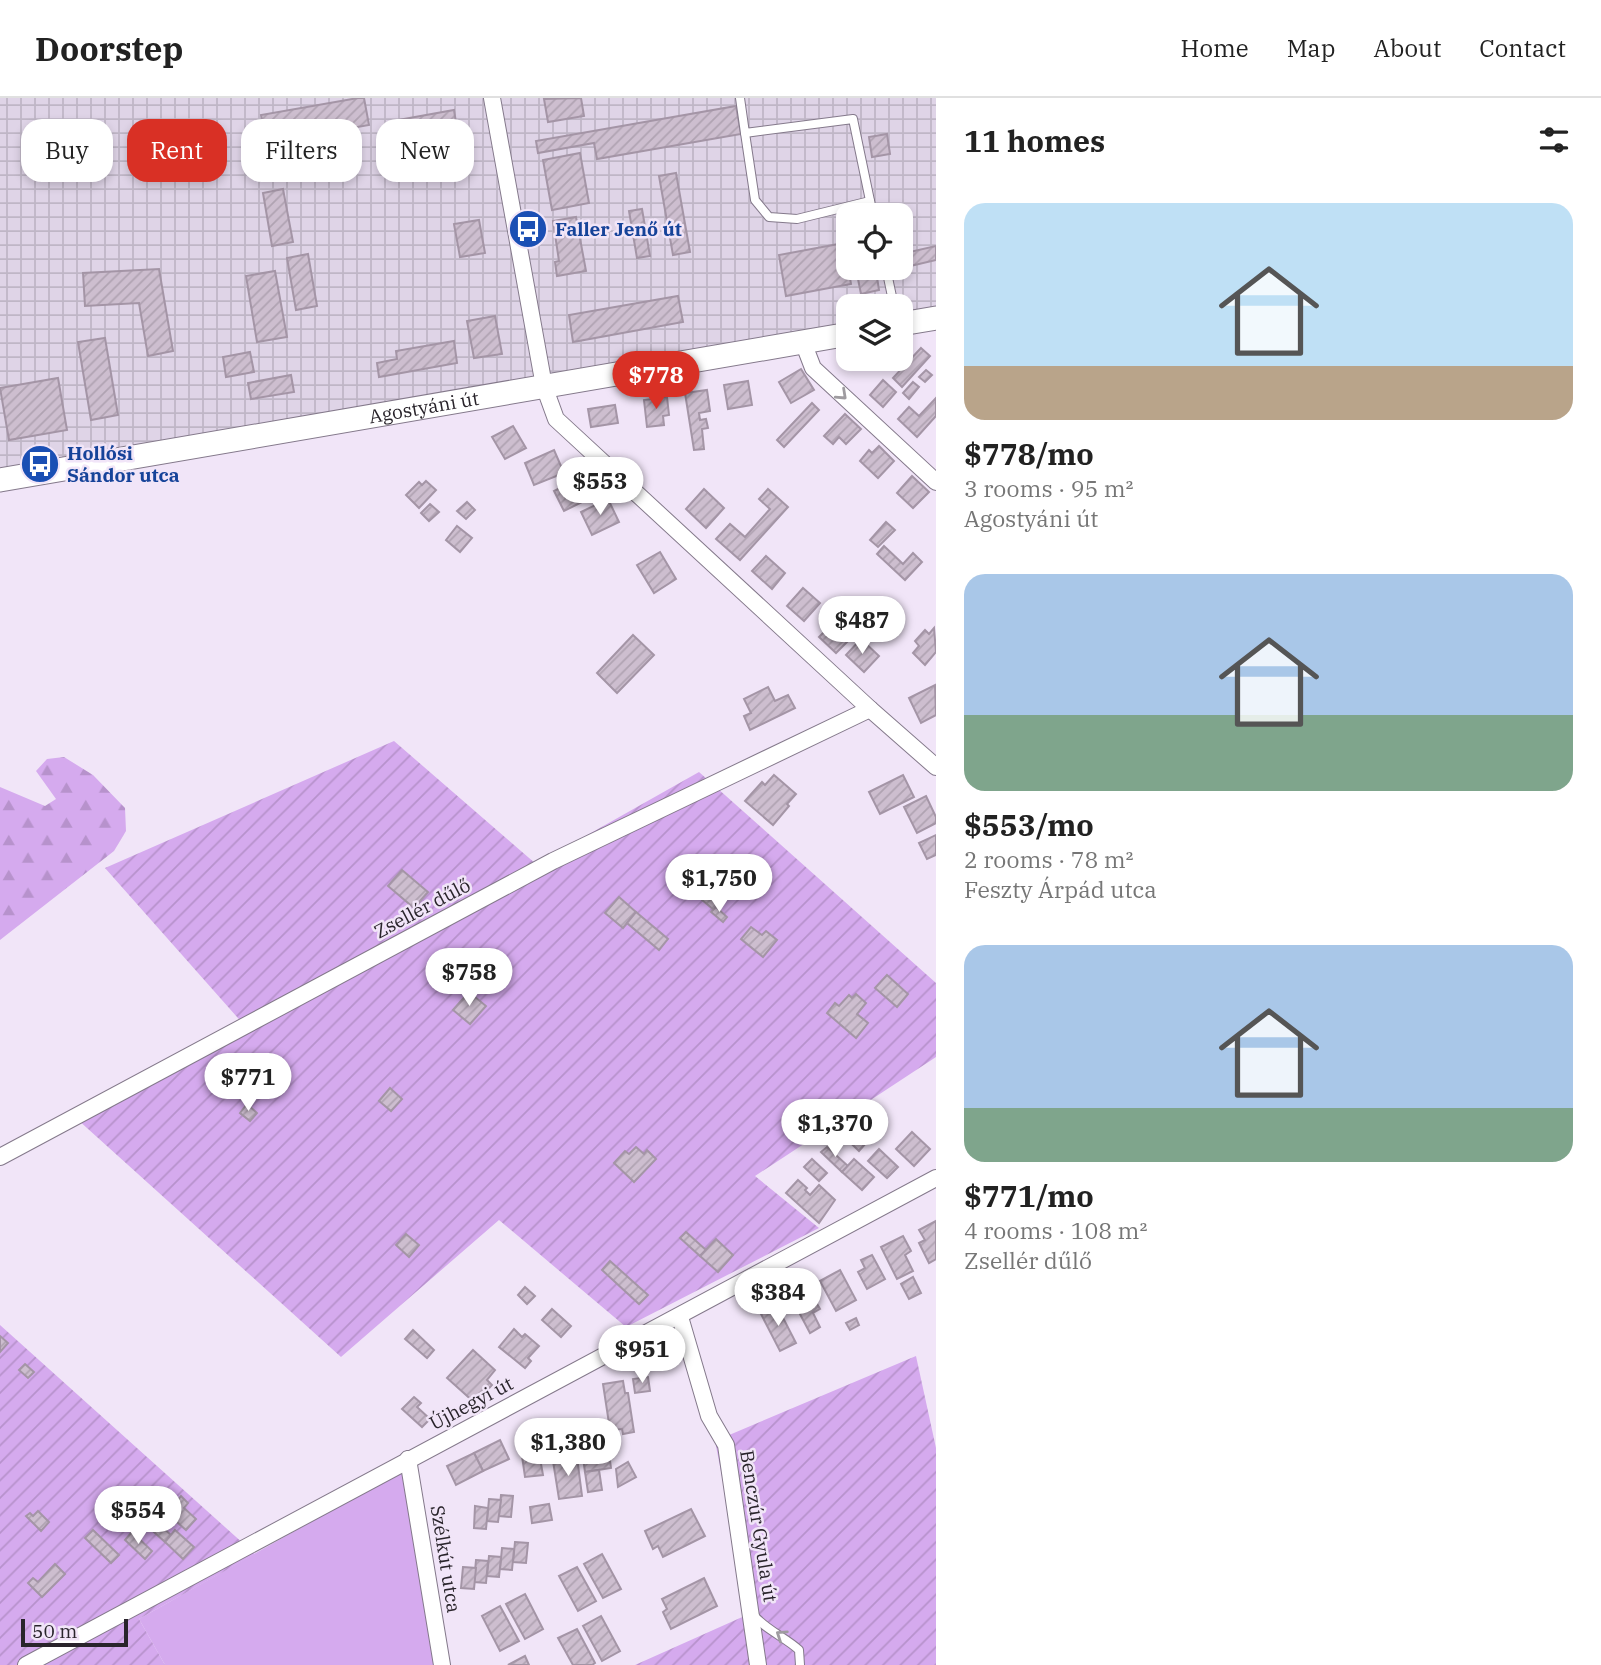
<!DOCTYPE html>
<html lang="en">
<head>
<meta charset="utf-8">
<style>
  :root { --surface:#fff; --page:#f6f6f6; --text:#222; --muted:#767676; --line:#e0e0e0; --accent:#d93025 }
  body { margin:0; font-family:"IBM Plex Serif",serif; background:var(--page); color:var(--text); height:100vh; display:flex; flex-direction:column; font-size:26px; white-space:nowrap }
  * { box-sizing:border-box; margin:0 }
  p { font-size:23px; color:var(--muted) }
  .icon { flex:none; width:38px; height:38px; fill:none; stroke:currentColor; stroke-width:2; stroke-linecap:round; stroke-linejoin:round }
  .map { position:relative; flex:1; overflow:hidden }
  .side { display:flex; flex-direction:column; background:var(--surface); width:665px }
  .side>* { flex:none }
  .hud { position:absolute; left:21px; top:21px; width:665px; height:63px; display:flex; gap:14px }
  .buttons { position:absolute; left:836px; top:105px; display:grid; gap:14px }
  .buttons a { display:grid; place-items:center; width:77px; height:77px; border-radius:14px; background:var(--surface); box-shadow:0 4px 10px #0003; font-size:35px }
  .scale { position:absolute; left:21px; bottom:18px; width:107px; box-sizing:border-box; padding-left:7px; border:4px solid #29242b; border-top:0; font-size:19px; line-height:24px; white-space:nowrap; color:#29242b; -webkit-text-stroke:5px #f1e5f8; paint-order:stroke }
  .price { position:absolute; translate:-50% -60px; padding:0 16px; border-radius:24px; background:#fff; color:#222; font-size:23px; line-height:46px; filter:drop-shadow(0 2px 4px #0008) }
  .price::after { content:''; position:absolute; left:50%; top:42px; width:21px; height:16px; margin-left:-10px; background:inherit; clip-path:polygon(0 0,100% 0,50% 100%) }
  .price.on { background:var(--accent); color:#fff }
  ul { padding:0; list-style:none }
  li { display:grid; align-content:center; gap:14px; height:371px; padding:0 28px }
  li span { display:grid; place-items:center; height:217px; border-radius:21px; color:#555 }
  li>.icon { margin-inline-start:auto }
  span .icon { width:126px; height:126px; fill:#fffc; stroke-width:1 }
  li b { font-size:30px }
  h2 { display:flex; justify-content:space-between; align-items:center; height:84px; padding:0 28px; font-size:30px }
  .chip { padding:0 24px; border-radius:21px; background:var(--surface); box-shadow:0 4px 10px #0003; font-size:24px; line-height:63px }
  .chip.on { background:var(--accent); color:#fff }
  header { display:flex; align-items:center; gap:42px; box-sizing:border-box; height:98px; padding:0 35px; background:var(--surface); border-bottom:2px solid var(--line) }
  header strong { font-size:33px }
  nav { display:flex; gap:38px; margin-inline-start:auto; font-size:24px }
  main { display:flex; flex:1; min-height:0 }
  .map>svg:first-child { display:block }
  .industrial { fill:url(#industrial-grid); fill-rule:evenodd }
  .grass { fill:#d5aaee }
  .forest { fill:url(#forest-firs) }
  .garden { fill:url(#garden-furrows) }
  .building { fill:url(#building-hatch); stroke:#a495a6; stroke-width:2 }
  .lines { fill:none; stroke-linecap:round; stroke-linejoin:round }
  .lane-casing { stroke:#84798b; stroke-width:10 }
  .street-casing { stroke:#84798b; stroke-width:18 }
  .secondary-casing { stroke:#84798b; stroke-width:25 }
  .lane { stroke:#fff; stroke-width:8 }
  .street { stroke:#fff; stroke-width:16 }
  .secondary { stroke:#fff; stroke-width:23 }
  .oneway { stroke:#9f9ca0 }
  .labels { text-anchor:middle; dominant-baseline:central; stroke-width:5; stroke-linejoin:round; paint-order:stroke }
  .transit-label { font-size:19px; font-weight:bold; fill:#164399; stroke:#f1e5f8; text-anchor:start }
  .street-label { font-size:19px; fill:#29242b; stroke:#f1e5f8 }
</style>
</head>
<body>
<header>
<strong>Doorstep</strong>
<nav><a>Home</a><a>Map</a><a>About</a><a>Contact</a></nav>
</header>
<main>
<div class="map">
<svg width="936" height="1567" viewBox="0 0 936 1567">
  <defs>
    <pattern id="industrial-grid" width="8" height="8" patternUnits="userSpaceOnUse" patternTransform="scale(1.75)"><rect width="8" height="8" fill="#dfd4e7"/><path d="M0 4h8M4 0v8" fill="none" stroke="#bfb6c6"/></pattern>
    <pattern id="forest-firs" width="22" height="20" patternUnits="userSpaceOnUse" patternTransform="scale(1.75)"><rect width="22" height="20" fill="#d5aaee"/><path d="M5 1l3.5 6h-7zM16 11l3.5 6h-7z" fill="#b792cc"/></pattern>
    <pattern id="garden-furrows" width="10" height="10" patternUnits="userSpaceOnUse" patternTransform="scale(1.75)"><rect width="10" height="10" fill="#d5aaee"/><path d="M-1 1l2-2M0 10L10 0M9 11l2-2" fill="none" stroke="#b792cc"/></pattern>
    <pattern id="building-hatch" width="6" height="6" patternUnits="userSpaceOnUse" patternTransform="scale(1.75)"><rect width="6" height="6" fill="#cdbecf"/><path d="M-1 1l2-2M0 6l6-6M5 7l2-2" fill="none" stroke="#b0a3b2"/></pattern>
  </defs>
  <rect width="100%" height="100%" fill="#f1e5f8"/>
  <path class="industrial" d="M0,0H936V220L901,226V208H849V236L0,382ZM849,117H901V170H849Z"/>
  <polygon class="grass" points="410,1368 442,1567 165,1567 139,1521"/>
  <polygon class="forest" points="64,659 93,677 125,710 126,733 114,753 0,842 0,689 45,708 56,701 36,673 47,661"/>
  <g class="garden">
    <polygon points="394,643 536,766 699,674 936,885 936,959 755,1078 819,1130 626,1229 499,1122 341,1259 77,1021 245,928 105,770"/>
    <polygon points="0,1227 255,1456 139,1521 165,1567 0,1567"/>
    <polygon points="916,1258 936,1350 936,1567 635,1567 749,1516 715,1343"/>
  </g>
  <g class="building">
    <polygon points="358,0 364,0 369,27 266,45 261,17"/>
    <polygon points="581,0 584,18 548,24 544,1"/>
    <polygon points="736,8 741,36 597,61 594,45 538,55 536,43"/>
    <polygon points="454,12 458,37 402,47 398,22"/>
    <polygon points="887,36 890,56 872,59 869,39"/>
    <polygon points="283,49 286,66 261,70 258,53"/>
    <polygon points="580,55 589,105 552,112 543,62"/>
    <polygon points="676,75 690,154 673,157 659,78"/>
    <polygon points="283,91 293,144 272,148 263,95"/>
    <polygon points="642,111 650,158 637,160 629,113"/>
    <polygon points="576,119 586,173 557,178 555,164 559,163 553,123"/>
    <polygon points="479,122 485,155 460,159 454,126"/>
    <polygon points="844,145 851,186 786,198 779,157"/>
    <polygon points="936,148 936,162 902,170 901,156"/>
    <polygon points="308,156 317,208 296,212 287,160"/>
    <polygon points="159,171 173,253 148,258 139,205 85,208 83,175"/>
    <polygon points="275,173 287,239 257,244 246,178"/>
    <polygon points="876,173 879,192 861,196 857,176"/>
    <polygon points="678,198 683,224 573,244 569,217"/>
    <polygon points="495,218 502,256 474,260 467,223"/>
    <polygon points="105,240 118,317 91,322 78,244"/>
    <polygon points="454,243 457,265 379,279 377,265 397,261 396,253"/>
    <polygon points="921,250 930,258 902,289 893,280"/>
    <polygon points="250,254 254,274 226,279 223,259"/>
    <polygon points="801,271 814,292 791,305 779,284"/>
    <polygon points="926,272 932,277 925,284 919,279"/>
    <polygon points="291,277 294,294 251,301 248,285"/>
    <polygon points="58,280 67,332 9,342 0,290"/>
    <polygon points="883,282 896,294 883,309 870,297"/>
    <polygon points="748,283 752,307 728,311 724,287"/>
    <polygon points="913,284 919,289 909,301 903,295"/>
    <polygon points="707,292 710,313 699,315 700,322 706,321 708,330 702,331 704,351 694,352 685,295"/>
    <polygon points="667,299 669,317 663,318 664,327 647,329 644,302"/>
    <polygon points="936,300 936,318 917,339 898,321 909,309 919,318"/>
    <polygon points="812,305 819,312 784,349 777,342"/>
    <polygon points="615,307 618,325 591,329 588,311"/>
    <polygon points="845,316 861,331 846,346 839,339 833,346 824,338"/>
    <polygon points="513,328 526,350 505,361 492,339"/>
    <polygon points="879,348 894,363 878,380 860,363 869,352 872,355"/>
    <polygon points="554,352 564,375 534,387 525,365"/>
    <polygon points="912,378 929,394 913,410 897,395"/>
    <polygon points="578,381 588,401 564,413 554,393"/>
    <polygon points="426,383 436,392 419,410 406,397 419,384 422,387"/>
    <polygon points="704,391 724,410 706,430 686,411"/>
    <polygon points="768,391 788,409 740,462 716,441 730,426 745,439 770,411 759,401"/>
    <polygon points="608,401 619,424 592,437 581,414"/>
    <polygon points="467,404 475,412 466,421 457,413"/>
    <polygon points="430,406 439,414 429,423 421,415"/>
    <polygon points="886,424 895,432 878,449 870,442"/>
    <polygon points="457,428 472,440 460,454 446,442"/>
    <polygon points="884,448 903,466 913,455 922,464 905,482 877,456"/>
    <polygon points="660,454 676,481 654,495 637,467"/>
    <polygon points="766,458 785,475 772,491 752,473"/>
    <polygon points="803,490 820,505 804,523 787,508"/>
    <polygon points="835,523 852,539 836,555 819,539"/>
    <polygon points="934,530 936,554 925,567 913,555 919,548 915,543 925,532 929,536"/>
    <polygon points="633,537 654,557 617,595 597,575"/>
    <polygon points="861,541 879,558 864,574 846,557"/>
    <polygon points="935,587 936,617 921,625 909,600"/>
    <polygon points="768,589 775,603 788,597 795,610 750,632 744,618 751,615 744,601"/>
    <polygon points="774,677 796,696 787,706 789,708 773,727 745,703 762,684 765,687"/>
    <polygon points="903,677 914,699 880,716 869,694"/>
    <polygon points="926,698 936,719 936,725 917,735 904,709"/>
    <polygon points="936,737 936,757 927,761 919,745"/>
    <polygon points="402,772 428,794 414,810 388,788"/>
    <polygon points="711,792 723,801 714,812 702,802"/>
    <polygon points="619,799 636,814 623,830 605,815"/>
    <polygon points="716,809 727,819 723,824 711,814"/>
    <polygon points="636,814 668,841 659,852 627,825"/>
    <polygon points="751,829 762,837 766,833 777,842 763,859 741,841"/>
    <polygon points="887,877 908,896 897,909 875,890"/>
    <polygon points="469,894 486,908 470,926 453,912"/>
    <polygon points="856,896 866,905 857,916 868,925 856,940 827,915 835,905 839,908 849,897 852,900"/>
    <polygon points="390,990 402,1001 391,1013 379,1003"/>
    <polygon points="247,1006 257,1015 250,1023 240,1015"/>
    <polygon points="843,1024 866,1045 859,1053 836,1031"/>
    <polygon points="912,1034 930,1051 914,1068 896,1051"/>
    <polygon points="636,1049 644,1056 647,1052 656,1061 634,1084 614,1065 625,1053 629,1056"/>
    <polygon points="827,1049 848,1068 842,1074 821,1054"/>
    <polygon points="879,1051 898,1069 887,1080 868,1063"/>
    <polygon points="812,1061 827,1075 819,1083 804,1069"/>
    <polygon points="854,1061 874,1079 862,1092 842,1074"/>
    <polygon points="798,1082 807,1090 805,1092 810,1097 819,1087 835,1102 819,1125 786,1095"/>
    <polygon points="936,1123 936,1161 929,1165 919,1145 925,1142 919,1132"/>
    <polygon points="686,1134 706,1152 700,1158 680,1140"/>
    <polygon points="406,1136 419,1147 409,1159 396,1147"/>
    <polygon points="903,1138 911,1153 905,1157 913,1173 897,1181 881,1149"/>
    <polygon points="716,1141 733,1157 718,1174 700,1158"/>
    <polygon points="872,1157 885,1181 867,1191 858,1174 865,1170 861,1162"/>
    <polygon points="610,1163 648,1197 639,1206 602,1172"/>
    <polygon points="840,1172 856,1202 836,1213 820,1183"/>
    <polygon points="913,1179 921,1195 909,1201 901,1186"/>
    <polygon points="525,1189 535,1198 527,1206 518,1197"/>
    <polygon points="810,1194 820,1211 813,1215 820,1229 810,1235 793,1203"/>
    <polygon points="777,1208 796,1245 780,1253 761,1216"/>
    <polygon points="552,1211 571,1228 561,1239 542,1222"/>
    <polygon points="856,1220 859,1227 850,1232 846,1225"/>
    <polygon points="514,1231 522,1239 525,1236 539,1248 528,1260 531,1263 525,1270 499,1249"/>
    <polygon points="413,1232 434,1252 427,1260 405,1241"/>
    <polygon points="0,1238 8,1245 0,1254"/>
    <polygon points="473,1252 495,1272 487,1282 492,1287 475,1305 447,1280"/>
    <polygon points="25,1266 34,1274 28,1280 19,1272"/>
    <polygon points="648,1279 650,1293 635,1295 633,1281"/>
    <polygon points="623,1283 625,1295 628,1295 634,1334 623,1336 622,1331 610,1332 603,1286"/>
    <polygon points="414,1299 421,1305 417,1309 430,1321 422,1329 402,1311"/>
    <polygon points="561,1325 566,1361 553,1363 548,1327"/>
    <polygon points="607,1341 611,1370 585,1374 581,1345"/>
    <polygon points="500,1342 509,1361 483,1373 474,1355"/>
    <polygon points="538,1349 543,1377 525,1379 521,1351"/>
    <polygon points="474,1355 483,1373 456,1387 447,1368"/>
    <polygon points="577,1359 582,1398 559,1401 553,1363"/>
    <polygon points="628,1364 636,1379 618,1389 616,1371"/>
    <polygon points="599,1372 602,1392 588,1394 585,1374"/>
    <polygon points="162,1391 177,1403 181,1398 188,1405 184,1410 196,1421 186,1432 152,1402"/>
    <polygon points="501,1397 513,1398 511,1419 499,1418"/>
    <polygon points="489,1401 501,1402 498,1424 487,1423"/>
    <polygon points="549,1406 552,1422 532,1425 530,1409"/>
    <polygon points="475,1408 488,1410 486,1431 474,1430"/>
    <polygon points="691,1411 705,1438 663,1459 658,1448 653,1451 645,1433"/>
    <polygon points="38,1413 49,1424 41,1433 26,1418 30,1415 33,1418"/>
    <polygon points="152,1420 171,1437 165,1444 146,1427"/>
    <polygon points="93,1432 119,1457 111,1465 85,1440"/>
    <polygon points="175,1432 194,1449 183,1461 165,1444"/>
    <polygon points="132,1434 152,1453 145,1461 125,1442"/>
    <polygon points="515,1444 528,1445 526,1465 513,1464"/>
    <polygon points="502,1450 514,1451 512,1472 500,1471"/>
    <polygon points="602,1456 621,1491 603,1500 584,1466"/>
    <polygon points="489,1458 501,1459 499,1479 487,1478"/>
    <polygon points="476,1462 488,1463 486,1485 474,1484"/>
    <polygon points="55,1466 65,1476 42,1499 28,1485 33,1480 38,1484"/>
    <polygon points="463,1469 476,1470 474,1491 461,1490"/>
    <polygon points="577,1469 596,1503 578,1513 559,1478"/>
    <polygon points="704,1480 717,1508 671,1531 663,1514 667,1511 662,1501"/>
    <polygon points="525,1496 543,1531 525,1541 506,1506"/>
    <polygon points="500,1508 519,1543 500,1553 482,1518"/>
    <polygon points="601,1518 620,1553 602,1563 583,1528"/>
    <polygon points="577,1531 595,1565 592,1567 573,1567 558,1540"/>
    <polygon points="525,1558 529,1567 508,1567"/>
  </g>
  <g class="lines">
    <g class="lane-casing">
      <g id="lane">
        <polyline points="740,0 745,35 853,21 873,117"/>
        <polyline points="745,35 755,102 769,119 797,121 870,103"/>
        <polyline points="886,170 894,208"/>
        <path d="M753,1516C764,1531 785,1539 799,1552L800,1567"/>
      </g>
    </g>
    <g class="street-casing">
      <g id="street">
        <polyline points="492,0 544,288 556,321 870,611 936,669"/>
        <polyline points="803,244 813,270 936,384"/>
        <polyline points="0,1059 553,763 870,611"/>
        <polyline points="680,1219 709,1318 726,1347 758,1567"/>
        <polyline points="408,1361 442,1567"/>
        <polyline points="26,1567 936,1080"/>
      </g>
    </g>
    <g class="secondary-casing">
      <g id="secondary">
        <polyline points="901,226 936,220"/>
        <path id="s1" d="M0,382L849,236"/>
      </g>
    </g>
    <use href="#lane" class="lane"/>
    <use href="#street" class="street"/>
    <use href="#secondary" class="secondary"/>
  </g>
  <defs><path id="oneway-chevron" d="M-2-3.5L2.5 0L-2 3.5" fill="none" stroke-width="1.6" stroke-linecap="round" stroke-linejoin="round" transform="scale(1.75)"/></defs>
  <g class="oneway">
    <use href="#oneway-chevron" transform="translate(842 297) rotate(43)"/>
    <use href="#oneway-chevron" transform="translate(781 1537) rotate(-146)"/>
  </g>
  <defs>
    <g id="bus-disc" transform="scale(2.0125)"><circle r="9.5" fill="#1a4fb4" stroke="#f1e5f8"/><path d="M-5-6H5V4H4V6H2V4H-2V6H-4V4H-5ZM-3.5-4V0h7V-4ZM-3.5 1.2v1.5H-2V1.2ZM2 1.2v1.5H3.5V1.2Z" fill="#fff"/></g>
  </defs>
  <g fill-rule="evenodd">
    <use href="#bus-disc" x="528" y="131"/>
    <use href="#bus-disc" x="40" y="366"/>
  </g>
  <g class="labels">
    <g class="transit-label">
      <text x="555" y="131">Faller Jenő út</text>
      <text x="67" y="355">Hollósi<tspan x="67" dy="22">Sándor utca</tspan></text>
    </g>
    <g class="street-label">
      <text stroke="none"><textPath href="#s1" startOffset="430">Agostyáni út</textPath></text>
      <text transform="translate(422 810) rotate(-28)">Zsellér dűlő</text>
      <text transform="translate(471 1305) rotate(-28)">Újhegyi út</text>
      <text transform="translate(759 1428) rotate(81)">Benczúr Gyula út</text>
      <text transform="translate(446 1461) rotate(81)">Szélkút utca</text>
    </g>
  </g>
</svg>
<div class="buttons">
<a><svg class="icon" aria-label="locate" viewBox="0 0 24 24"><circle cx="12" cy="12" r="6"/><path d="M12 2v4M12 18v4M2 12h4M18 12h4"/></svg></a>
<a><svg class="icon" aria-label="layers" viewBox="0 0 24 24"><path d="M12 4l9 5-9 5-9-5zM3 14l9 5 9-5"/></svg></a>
</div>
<div class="scale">50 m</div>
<b class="price on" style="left:656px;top:313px">$778</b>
<b class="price" style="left:600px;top:419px">$553</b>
<b class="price" style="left:862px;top:558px">$487</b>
<b class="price" style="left:719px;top:816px">$1,750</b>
<b class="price" style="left:469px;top:910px">$758</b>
<b class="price" style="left:248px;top:1015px">$771</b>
<b class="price" style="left:835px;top:1061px">$1,370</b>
<b class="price" style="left:778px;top:1230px">$384</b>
<b class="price" style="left:642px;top:1287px">$951</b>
<b class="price" style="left:568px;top:1380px">$1,380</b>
<b class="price" style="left:138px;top:1448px">$554</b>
<div class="hud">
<a class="chip">Buy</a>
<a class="chip on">Rent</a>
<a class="chip">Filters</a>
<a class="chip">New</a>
</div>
</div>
<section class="side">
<h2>11 homes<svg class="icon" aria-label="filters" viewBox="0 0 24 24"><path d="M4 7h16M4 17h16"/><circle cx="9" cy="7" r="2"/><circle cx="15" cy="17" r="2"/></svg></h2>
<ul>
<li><span style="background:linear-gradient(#bfe0f5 75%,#b9a48a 0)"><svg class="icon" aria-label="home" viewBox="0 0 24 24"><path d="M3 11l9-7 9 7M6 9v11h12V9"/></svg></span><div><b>$778/mo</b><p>3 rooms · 95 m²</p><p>Agostyáni út</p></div></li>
<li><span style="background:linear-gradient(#a9c7e8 65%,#7fa58c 0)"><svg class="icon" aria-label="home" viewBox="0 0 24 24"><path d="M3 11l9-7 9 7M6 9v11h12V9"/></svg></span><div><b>$553/mo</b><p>2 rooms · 78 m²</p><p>Feszty Árpád utca</p></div></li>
<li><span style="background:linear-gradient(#a9c7e8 75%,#7fa58c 0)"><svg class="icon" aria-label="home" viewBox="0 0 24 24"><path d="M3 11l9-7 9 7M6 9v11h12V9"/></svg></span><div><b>$771/mo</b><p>4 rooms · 108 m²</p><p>Zsellér dűlő</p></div></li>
</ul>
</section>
</main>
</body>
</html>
